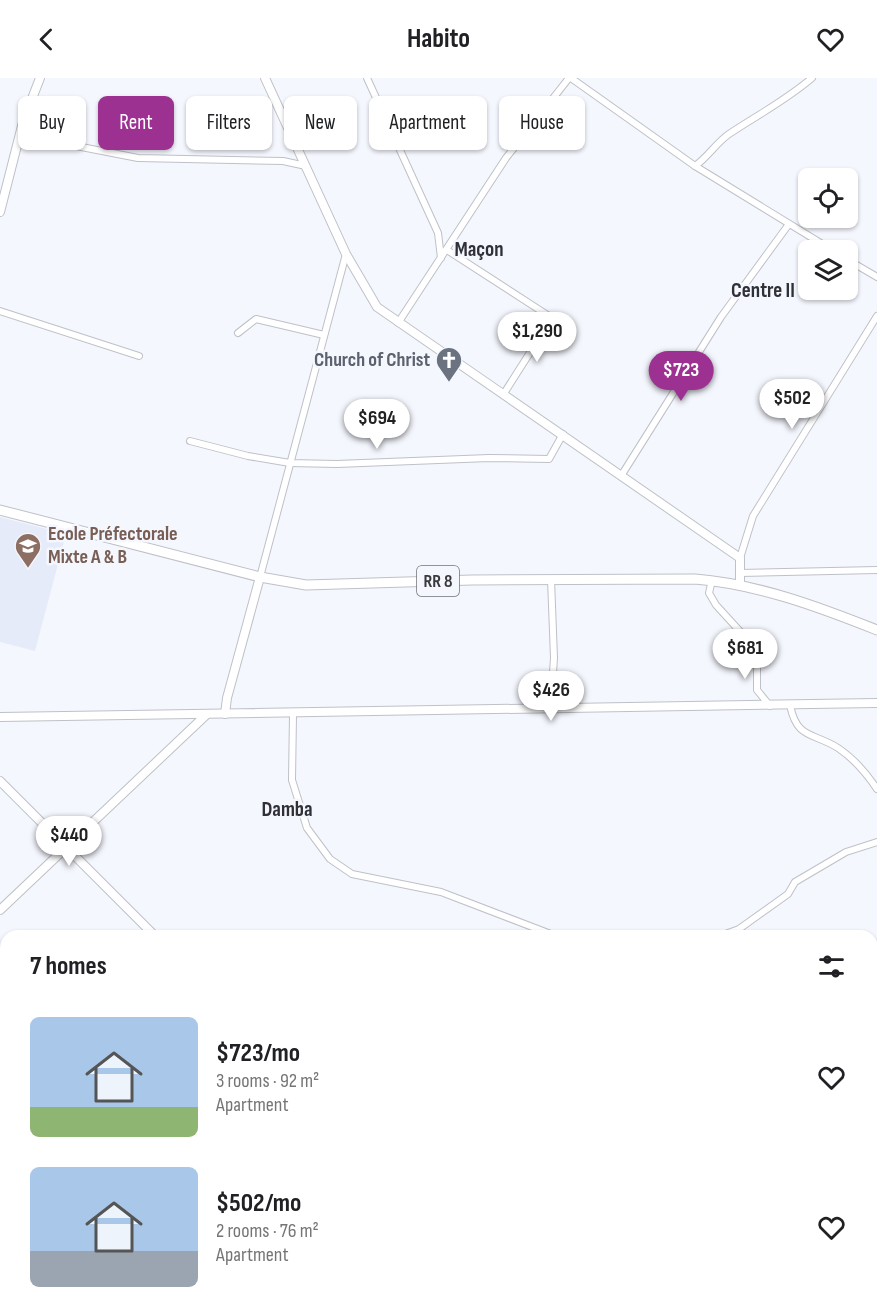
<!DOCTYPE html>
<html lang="en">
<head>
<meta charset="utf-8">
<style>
  :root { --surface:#fff; --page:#f6f6f6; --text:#202124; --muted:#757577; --accent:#9c3192 }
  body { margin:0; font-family:"Sofia Sans Condensed",sans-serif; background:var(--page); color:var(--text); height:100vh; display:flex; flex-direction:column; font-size:22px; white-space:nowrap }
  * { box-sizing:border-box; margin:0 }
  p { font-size:20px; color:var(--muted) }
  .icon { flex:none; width:33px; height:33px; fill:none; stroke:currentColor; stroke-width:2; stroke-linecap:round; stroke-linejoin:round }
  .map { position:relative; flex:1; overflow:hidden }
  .drawer { position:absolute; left:0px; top:852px; width:878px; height:386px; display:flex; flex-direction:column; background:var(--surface); border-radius:18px 18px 0 0; box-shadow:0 2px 4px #0004 }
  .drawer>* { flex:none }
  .banner { position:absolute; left:18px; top:18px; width:842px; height:54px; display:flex; gap:12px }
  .buttons { position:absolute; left:798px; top:90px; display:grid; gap:12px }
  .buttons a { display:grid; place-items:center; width:60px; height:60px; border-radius:9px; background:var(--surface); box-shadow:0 2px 4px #0004; font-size:30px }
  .price { position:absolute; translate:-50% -51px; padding:0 14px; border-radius:21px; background:#fff; color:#222; font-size:20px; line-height:39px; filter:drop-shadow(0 2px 3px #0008) }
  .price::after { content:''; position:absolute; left:50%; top:36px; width:18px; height:14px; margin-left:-9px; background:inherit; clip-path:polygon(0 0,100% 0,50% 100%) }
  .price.on { background:var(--accent); color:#fff }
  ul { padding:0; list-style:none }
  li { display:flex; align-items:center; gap:18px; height:150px; padding:0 30px }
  li span { display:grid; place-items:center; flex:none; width:168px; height:120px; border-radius:9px; color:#555 }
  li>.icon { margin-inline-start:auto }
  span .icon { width:72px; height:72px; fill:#fffc; stroke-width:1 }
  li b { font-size:26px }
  h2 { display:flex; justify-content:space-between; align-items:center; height:72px; padding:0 30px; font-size:26px }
  .tag { padding:0 21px; border-radius:9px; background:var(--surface); box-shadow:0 2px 4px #0004; font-size:21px; line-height:54px }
  .tag.on { background:var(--accent); color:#fff }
  header { display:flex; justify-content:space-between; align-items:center; height:78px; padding:0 30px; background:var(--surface); font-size:27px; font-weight:700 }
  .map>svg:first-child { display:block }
  .built { fill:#e5ebf9 }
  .green { fill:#e2efd6 }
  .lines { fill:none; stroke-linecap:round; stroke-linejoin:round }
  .stream { stroke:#98a8c4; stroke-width:2 }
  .street-casing { stroke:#bec1c7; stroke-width:8 }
  .secondary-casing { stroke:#bec1c7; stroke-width:10 }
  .primary-casing { stroke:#bec1c7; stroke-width:11 }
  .street { stroke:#fff; stroke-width:6 }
  .secondary { stroke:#fff; stroke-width:8 }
  .primary { stroke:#fff; stroke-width:9 }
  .labels { text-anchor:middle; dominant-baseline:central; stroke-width:5; stroke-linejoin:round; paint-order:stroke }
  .shield { fill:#f5f7fe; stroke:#717377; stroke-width:1.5 }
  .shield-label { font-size:18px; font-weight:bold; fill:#393a3d }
  .worship-label { font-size:20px; font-weight:bold; fill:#5b616d; stroke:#f5f7fe; text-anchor:end }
  .education-label { font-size:20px; font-weight:bold; fill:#785e54; stroke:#f5f7fe; text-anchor:start }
  .neighbourhood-label { font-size:21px; font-weight:bold; fill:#2f3136; stroke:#f5f7fe }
</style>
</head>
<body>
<header><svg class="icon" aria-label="back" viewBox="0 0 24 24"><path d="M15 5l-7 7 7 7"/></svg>Habito<svg class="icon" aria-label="heart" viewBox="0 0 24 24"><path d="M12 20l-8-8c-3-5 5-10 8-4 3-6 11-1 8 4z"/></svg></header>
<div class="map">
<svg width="877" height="1237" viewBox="0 0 877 1237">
  <rect width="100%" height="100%" fill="#f5f7fe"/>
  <polygon class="built" points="0,439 66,456 35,573 0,564"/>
  <polygon class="green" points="0,1204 6,1205 6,1232 91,1232 109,1237 0,1237"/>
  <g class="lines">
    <g class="stream">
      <polyline points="0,1220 6,1222"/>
      <polyline points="32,1232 47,1237"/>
    </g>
    <g class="street-casing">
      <g id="street">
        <polyline points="367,0 438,155 441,180"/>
        <polyline points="571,0 695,88 832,172"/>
        <polyline points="23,44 66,66 138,80 283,83 306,88"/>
        <path d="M695,88C708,79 716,65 729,56C759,36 785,23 812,0"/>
        <polyline points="447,172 552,240 503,317"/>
        <polyline points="848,182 877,199"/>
        <polyline points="0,233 139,278"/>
        <polyline points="398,245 506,80 569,0"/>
        <polyline points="238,255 256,241 324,257"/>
        <polyline points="190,363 248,378 290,385 337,386 489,380 549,381 563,356"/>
        <polyline points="621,398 721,239 789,146"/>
        <polyline points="740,480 753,438 877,238"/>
        <polyline points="739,495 877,492"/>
        <polyline points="260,499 346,176"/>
        <polyline points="551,501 554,580 551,623 553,631"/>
        <polyline points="712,502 709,515 716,527 757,572 757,612 770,628"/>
        <path d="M790,627C797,662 813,654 838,670C853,680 867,696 877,711"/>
        <polyline points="293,637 292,702 307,750 330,781 352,796 441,814 556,858"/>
        <polyline points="720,858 739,851 788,816 795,804 846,774 877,764"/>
        <polyline points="872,1022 877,1029"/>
        <polyline points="872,1078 877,1075"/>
        <polyline points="690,1237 695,1232"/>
      </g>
    </g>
    <g class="secondary-casing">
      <g id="secondary">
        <polyline points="265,0 346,176 377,229 740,480 740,506"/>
        <polyline points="0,134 23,44 40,0"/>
        <polyline points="225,636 227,620 260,499"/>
        <polyline points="0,639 877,625"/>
        <polyline points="0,703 155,858"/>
        <polyline points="0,832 206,637"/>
        <polyline points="506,1232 510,1237"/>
      </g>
    </g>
    <g class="primary-casing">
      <path id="primary" d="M0,432L260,499L306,507L472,502L695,501C758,506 819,529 877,552"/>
    </g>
    <use href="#street" class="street"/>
    <use href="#secondary" class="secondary"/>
    <use href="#primary" class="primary"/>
  </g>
  <defs>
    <g id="church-pin" transform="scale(1.35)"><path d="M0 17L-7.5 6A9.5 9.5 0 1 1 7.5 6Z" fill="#6b7280" stroke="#f5f7fe"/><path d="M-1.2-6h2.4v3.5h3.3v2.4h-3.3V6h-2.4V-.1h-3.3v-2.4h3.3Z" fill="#fff"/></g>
    <g id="school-pin" transform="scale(1.35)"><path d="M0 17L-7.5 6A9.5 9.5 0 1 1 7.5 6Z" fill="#8d6e63" stroke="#f5f7fe"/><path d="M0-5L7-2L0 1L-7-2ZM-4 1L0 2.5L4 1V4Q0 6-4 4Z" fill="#fff"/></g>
  </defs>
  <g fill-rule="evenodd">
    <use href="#church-pin" x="449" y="282"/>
    <use href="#school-pin" x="28" y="468"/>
  </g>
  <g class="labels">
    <rect class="shield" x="417" y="488" width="42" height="30" rx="4.5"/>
    <g class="shield-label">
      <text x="438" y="503">RR 8</text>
    </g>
    <g class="worship-label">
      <text x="430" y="282">Church of Christ</text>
    </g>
    <g class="education-label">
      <text x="48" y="456">Ecole Préfectorale<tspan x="48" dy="23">Mixte A &amp; B</tspan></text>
    </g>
    <g class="neighbourhood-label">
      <text x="479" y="171">Maçon</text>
      <text x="763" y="212">Centre II</text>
      <text x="287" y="731">Damba</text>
    </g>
  </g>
</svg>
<div class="buttons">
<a><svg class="icon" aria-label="locate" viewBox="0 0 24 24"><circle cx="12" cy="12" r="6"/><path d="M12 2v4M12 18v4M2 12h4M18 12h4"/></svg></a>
<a><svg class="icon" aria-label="layers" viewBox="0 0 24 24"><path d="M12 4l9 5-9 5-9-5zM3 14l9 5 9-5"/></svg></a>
</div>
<b class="price" style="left:537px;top:285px">$1,290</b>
<b class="price on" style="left:681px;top:324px">$723</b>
<b class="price" style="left:792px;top:352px">$502</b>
<b class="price" style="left:377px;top:372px">$694</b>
<b class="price" style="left:745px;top:602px">$681</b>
<b class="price" style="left:551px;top:644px">$426</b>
<b class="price" style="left:69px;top:789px">$440</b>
<div class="banner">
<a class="tag">Buy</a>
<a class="tag on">Rent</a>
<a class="tag">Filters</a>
<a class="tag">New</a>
<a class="tag">Apartment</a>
<a class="tag">House</a>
</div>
<section class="drawer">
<h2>7 homes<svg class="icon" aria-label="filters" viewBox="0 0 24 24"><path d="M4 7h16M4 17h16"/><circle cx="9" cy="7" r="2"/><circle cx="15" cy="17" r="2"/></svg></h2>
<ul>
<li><span style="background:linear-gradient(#a9c7e8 75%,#8fb573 0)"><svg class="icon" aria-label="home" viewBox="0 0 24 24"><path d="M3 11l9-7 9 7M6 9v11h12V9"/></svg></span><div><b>$723/mo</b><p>3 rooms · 92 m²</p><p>Apartment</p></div><svg class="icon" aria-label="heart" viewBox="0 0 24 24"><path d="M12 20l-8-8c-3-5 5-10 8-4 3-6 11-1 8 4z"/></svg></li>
<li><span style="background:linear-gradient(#a9c7e8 70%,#9aa5b1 0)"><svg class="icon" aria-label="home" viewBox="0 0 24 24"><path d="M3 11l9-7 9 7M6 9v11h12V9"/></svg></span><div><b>$502/mo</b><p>2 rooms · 76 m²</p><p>Apartment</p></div><svg class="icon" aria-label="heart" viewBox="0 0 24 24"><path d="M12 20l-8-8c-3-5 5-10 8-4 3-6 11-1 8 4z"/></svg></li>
</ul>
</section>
</div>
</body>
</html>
